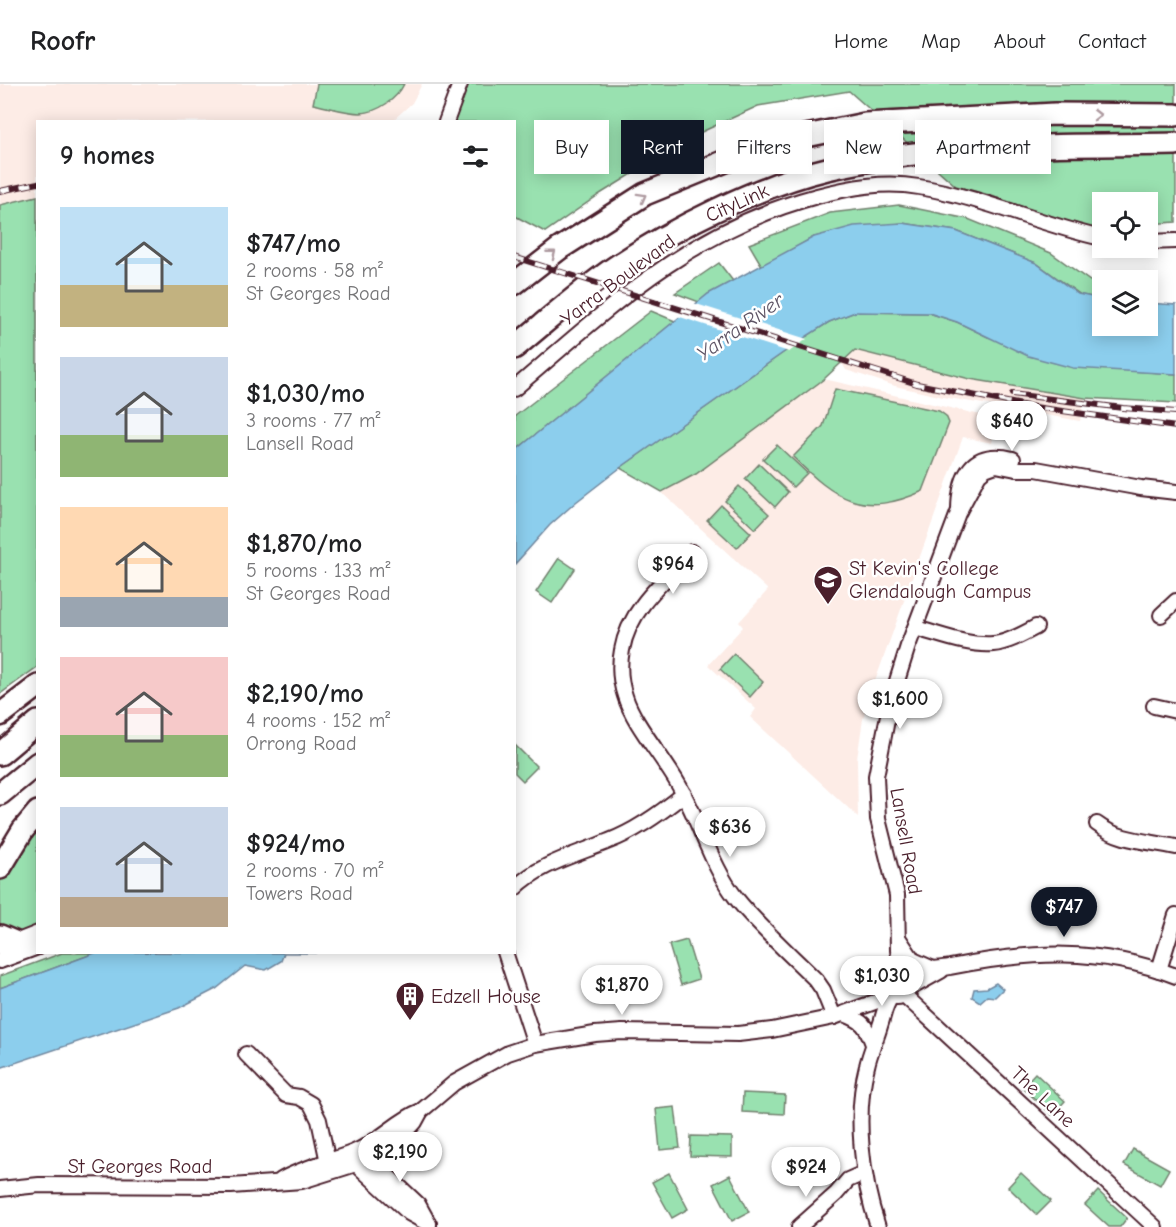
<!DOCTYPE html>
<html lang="en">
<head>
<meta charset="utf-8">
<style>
  :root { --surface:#fff; --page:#f6f6f6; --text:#202124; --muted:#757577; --line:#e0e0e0; --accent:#111827 }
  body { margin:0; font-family:"Comic Neue",sans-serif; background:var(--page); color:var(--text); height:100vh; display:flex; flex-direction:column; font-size:22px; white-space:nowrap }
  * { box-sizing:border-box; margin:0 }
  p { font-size:20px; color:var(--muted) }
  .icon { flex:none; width:33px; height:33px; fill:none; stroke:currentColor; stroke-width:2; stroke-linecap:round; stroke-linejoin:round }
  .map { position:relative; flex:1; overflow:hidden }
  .side { position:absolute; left:36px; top:36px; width:480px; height:834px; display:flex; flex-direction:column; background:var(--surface); border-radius:0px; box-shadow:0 3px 15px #0003 }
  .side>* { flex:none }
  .top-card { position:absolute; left:534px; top:36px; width:552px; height:54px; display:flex; gap:12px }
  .controls { position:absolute; left:1092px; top:108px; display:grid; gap:12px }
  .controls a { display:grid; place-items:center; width:66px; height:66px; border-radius:0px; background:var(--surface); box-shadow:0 3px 15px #0003; font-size:30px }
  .price { position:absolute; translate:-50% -51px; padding:0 14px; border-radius:21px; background:#fff; color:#222; font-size:20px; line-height:39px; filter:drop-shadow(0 2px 3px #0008) }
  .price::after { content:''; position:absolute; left:50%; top:36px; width:18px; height:14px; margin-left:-9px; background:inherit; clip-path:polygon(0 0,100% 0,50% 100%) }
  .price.on { background:var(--accent); color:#fff }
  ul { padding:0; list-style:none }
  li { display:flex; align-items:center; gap:18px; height:150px; padding:0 24px }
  li span { display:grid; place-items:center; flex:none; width:168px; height:120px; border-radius:0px; color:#555 }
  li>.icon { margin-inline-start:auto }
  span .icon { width:72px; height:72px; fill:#fffc; stroke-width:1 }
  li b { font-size:26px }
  h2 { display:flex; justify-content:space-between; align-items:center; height:72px; padding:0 24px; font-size:26px }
  .pill { padding:0 21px; border-radius:0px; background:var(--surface); box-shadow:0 3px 15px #0003; font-size:21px; line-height:54px }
  .pill.on { background:var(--accent); color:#fff }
  header { display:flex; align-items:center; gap:36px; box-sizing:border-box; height:84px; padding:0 30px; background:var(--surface); border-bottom:2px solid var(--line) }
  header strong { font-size:28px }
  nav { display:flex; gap:33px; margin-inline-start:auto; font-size:21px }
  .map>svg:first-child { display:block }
  .built { fill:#fdece6 }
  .green { fill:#99e1b0; stroke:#72806e; stroke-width:1.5 }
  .water { fill:#8cceed; stroke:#72889f; stroke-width:1.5 }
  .pier { fill:#fff }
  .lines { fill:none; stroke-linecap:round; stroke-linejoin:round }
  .minor-casing { stroke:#4a1f2b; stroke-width:18 }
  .highway-casing { stroke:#4a1f2b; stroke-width:26 }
  .minor { stroke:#fff; stroke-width:14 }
  .highway { stroke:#fff; stroke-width:21 }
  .rail-casing { stroke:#4a1f2b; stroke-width:6 }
  .rail { stroke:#fff; stroke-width:4; stroke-dasharray:11; stroke-linecap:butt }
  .oneway { stroke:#ae9aa0 }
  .labels { text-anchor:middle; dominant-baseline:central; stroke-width:5; stroke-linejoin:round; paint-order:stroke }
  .street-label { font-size:20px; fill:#4a1f2b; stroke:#fff }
  .poi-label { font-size:20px; fill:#4a1f2b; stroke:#fff; text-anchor:start }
  .water-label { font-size:21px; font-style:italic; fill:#5e5465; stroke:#fff }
</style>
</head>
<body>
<header>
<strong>Roofr</strong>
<nav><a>Home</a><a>Map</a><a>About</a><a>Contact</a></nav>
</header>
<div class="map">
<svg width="1176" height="1143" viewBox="0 0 1176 1143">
  <rect width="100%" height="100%" fill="#fff"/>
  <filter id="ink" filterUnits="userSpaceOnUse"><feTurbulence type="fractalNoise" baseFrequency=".0167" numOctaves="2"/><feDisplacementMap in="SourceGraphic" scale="12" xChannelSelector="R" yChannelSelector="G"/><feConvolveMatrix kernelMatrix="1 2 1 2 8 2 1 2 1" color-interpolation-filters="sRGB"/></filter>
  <g filter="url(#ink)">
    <g class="built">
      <polygon points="0,0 422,0 412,19 392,37 38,38 37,112 0,121"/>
      <polygon points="849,264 970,295 1085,314 1080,337 943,313 895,302 846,286 843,281 839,280"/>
      <polygon points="824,295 998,335 992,359 963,353 873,603 863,635 857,675 858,733 750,633 756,625 708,581 743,543 739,538 768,506 662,409 696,390"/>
    </g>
    <g class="green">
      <path d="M317,0H404C397,15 378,28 361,29C346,29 328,23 313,20Z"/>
      <polygon points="468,0 1176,0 1176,138 1148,140 1148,118 1102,118 1102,144 1085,145 989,111 956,102 849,7 758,22 695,51 600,110 545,148 515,132 514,38 453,38"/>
      <polygon points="37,112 37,583 0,610 0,121"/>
      <polygon points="899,121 968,135 1051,169 1090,197 1102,198 1102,215 1081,211 1036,179 956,147 902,139 814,153 762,182 749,160 830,129"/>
      <polygon points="719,179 733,197 708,210 699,218 675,209"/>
      <polygon points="651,227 675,237 515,367 515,332"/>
      <polygon points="855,228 929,229 957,238 988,253 1132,287 1176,290 1176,319 1085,314 1012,302 970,295 855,266 824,295 696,390 662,408 620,384 807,252 829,238"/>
      <path d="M835,305L939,327L946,332L949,339L923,407C863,434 836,416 793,373L823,342Z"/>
      <polygon points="777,361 807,389 793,403 763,375"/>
      <polygon points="759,380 788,408 775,423 745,395"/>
      <polygon points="739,402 769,430 755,445 725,417"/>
      <polygon points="721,421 751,449 737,464 707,436"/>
      <polygon points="559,474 575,485 552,519 536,508"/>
      <polygon points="734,570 763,598 750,613 720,585"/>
      <polygon points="515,661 537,683 523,697 515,689"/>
      <polygon points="37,736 37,842 0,856 0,761 5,760"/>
      <polygon points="687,856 699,895 681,901 669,861"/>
      <polygon points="62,869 95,869 0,904 0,892"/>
      <polygon points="1035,989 1065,1017 1052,1031 1022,1003"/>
      <polygon points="743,1009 785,1011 784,1030 742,1028"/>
      <polygon points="675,1023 680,1064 660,1066 656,1025"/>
      <polygon points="691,1052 732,1053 732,1073 690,1072"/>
      <polygon points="1133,1065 1169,1085 1160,1101 1124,1081"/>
      <polygon points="669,1089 688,1125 672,1134 652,1098"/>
      <polygon points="1021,1089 1051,1117 1037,1131 1008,1103"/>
      <polygon points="730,1091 749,1128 732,1137 713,1100"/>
      <polygon points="1098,1107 1127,1134 1120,1143 1109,1143 1085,1121"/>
    </g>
    <g class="water">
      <polygon points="902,139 956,147 1036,179 1078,210 1102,215 1102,242 1148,242 1148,219 1176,221 1176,290 1073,284 1028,272 957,238 929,229 855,228 829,238 807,252 620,384 576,418 550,441 515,480 515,367 708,210 814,153 854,142"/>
      <polygon points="95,869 95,868 316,869 284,869 281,877 266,886 245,882 216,905 179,924 0,984 0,904"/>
      <polygon points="996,899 1003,905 995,913 987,912 980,918 972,913 974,905 987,904"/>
    </g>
    <polygon class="pier" points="693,219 807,255 789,268 677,232"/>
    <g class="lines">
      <g class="minor-casing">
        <g id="minor">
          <polyline points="446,38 460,0"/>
          <polyline points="1148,158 1176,157"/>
          <path d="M514,305C610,223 690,146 817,112C851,103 884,97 919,103C982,113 1041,141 1102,154"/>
          <path d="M959,427C959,391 972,365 1013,375"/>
          <path d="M692,468C664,497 629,525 622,566C619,581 620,597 625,612C634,642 668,678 683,709C702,744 712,783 736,814C760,844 789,869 816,896L823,906L834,933"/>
          <polyline points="1161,531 1176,517"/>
          <path d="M915,544C939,550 967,562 993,560C1007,559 1023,550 1036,543"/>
          <polyline points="1154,622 1176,627"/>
          <path d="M1097,740C1119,757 1149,757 1176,763"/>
          <path d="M514,805C540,779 576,771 609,757C636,747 662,728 684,710"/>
          <polyline points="899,855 913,876 931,884"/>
          <polyline points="0,864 38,849"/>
          <polyline points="505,868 535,960"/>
          <polyline points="0,877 38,863"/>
          <polyline points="1159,886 1176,831"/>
          <circle cx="897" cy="903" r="10"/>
          <polyline points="901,894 898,866 897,811 878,735 876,692 891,616 908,562 958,429 979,390 985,385 996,381 1016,385 1036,385 1141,404 1176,408"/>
          <path d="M902,894C917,884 933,886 950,883C1030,867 1099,863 1176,892"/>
          <polyline points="907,906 941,887"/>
          <polyline points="904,911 1155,1143"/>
          <path d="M844,930C863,937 866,941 873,960"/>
          <polyline points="246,970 286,1011 299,1013 311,1020 319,1036 329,1083"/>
          <polyline points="363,1071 369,1074 418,1120 429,1140"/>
          <polyline points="356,1080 409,1129 429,1140"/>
          <path d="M281,1096C304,1083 329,1078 354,1068C380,1058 397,1036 421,1027"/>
          <polyline points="0,1105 39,1101 231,1102 302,1097 356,1080 382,1066 406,1048 415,1038 421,1027 454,999 508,969 535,960 595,950 622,948 738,950 772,946 834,933 891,912"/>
          <polyline points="799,1143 836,1110 848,1096 864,1089"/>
          <path d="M878,1143C862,1095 854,1032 867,982C870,968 876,956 880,942C884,931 884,922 892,912"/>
        </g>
      </g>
      <g class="highway-casing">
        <g id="highway">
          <polyline points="514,200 559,165 645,110 750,67 801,53 865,40 1055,30 1176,31"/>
          <path d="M514,264C547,237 579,208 614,184C671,145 759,101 827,85C941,58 1060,62 1176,60"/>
          <polyline points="0,631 38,602"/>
          <polyline points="0,670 38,638"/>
          <polyline points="0,710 38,679"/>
          <polyline points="0,784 23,746 38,728"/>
          <polyline points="0,852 14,858"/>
        </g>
      </g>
      <use href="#minor" class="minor"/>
      <use href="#highway" class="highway"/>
      <g class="rail-casing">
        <g id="rail">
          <polyline points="0,107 38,99"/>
          <polyline points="514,173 917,300 1027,322 1176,343"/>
          <polyline points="1012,310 1123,324 1176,328"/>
        </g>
      </g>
      <use href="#rail" class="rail"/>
    </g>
    <defs><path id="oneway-chevron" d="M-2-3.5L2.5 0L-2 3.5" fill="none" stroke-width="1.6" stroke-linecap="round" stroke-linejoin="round" transform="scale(1.5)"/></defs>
    <g class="oneway">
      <use href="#oneway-chevron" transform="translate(1097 31)"/>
      <use href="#oneway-chevron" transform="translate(642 113) rotate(-29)"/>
      <use href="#oneway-chevron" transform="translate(552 170) rotate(-38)"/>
    </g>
  </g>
  <defs>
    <g id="school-pin" transform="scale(1.5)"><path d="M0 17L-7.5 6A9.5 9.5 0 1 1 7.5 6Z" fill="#4a1f2b" stroke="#fff"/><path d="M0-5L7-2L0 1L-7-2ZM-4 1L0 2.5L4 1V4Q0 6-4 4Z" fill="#fff"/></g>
    <g id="building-pin" transform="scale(1.5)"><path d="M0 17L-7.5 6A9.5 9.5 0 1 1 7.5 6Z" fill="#4a1f2b" stroke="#fff"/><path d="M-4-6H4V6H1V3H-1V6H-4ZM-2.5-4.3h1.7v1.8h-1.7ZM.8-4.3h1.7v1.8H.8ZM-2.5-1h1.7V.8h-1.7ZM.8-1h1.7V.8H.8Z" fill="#fff"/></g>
  </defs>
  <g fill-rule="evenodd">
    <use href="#school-pin" x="828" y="496"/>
    <use href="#building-pin" x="410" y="912"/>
  </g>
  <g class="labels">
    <g class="street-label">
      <text transform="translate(737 119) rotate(-24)">CityLink</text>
      <text transform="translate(618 196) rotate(-37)">Yarra Boulevard</text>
      <text transform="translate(906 757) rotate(80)">Lansell Road</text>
      <text transform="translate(1043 1013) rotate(43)">The Lane</text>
      <text x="140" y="1082">St Georges Road</text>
    </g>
    <g class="poi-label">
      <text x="849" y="484">St Kevin's College<tspan x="849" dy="23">Glendalough Campus</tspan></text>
      <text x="431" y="912">Edzell House</text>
    </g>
    <g class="water-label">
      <text transform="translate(740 243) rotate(-35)">Yarra River</text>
    </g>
  </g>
</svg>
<div class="controls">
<a><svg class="icon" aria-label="locate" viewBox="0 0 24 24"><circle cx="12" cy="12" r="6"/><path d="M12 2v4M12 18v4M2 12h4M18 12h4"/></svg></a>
<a><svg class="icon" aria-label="layers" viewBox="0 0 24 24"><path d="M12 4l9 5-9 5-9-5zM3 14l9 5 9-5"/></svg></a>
</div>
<b class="price" style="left:1012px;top:368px">$640</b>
<b class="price" style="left:673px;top:511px">$964</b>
<b class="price" style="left:900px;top:646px">$1,600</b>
<b class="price" style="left:730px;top:774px">$636</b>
<b class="price on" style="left:1064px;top:854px">$747</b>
<b class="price" style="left:882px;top:923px">$1,030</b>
<b class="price" style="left:622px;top:932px">$1,870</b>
<b class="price" style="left:400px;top:1099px">$2,190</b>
<b class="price" style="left:806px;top:1114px">$924</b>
<div class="top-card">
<a class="pill">Buy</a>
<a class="pill on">Rent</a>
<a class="pill">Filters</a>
<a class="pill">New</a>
<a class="pill">Apartment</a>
</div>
<section class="side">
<h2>9 homes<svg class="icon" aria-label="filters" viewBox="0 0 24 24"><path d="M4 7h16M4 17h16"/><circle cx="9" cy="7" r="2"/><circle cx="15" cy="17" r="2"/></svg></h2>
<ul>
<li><span style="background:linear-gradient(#bfe0f5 65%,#c2b280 0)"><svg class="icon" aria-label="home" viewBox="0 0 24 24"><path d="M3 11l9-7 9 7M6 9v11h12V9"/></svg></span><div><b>$747/mo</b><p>2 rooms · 58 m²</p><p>St Georges Road</p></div></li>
<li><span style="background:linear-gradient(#c9d6e8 65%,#8fb573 0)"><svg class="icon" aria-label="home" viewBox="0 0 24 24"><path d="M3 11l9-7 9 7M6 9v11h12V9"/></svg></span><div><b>$1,030/mo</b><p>3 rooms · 77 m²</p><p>Lansell Road</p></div></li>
<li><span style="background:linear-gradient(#ffd9b3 75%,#9aa5b1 0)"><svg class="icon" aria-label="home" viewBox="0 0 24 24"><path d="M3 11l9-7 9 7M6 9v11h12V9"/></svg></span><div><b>$1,870/mo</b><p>5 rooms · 133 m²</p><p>St Georges Road</p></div></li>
<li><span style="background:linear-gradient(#f6c9c9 65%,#8fb573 0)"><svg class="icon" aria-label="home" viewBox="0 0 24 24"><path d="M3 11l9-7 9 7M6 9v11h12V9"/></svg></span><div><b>$2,190/mo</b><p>4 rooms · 152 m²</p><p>Orrong Road</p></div></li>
<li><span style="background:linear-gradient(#c9d6e8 75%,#b9a48a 0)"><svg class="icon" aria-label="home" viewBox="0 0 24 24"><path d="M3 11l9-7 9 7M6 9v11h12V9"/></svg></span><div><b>$924/mo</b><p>2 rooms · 70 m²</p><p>Towers Road</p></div></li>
</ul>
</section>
</div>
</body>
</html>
